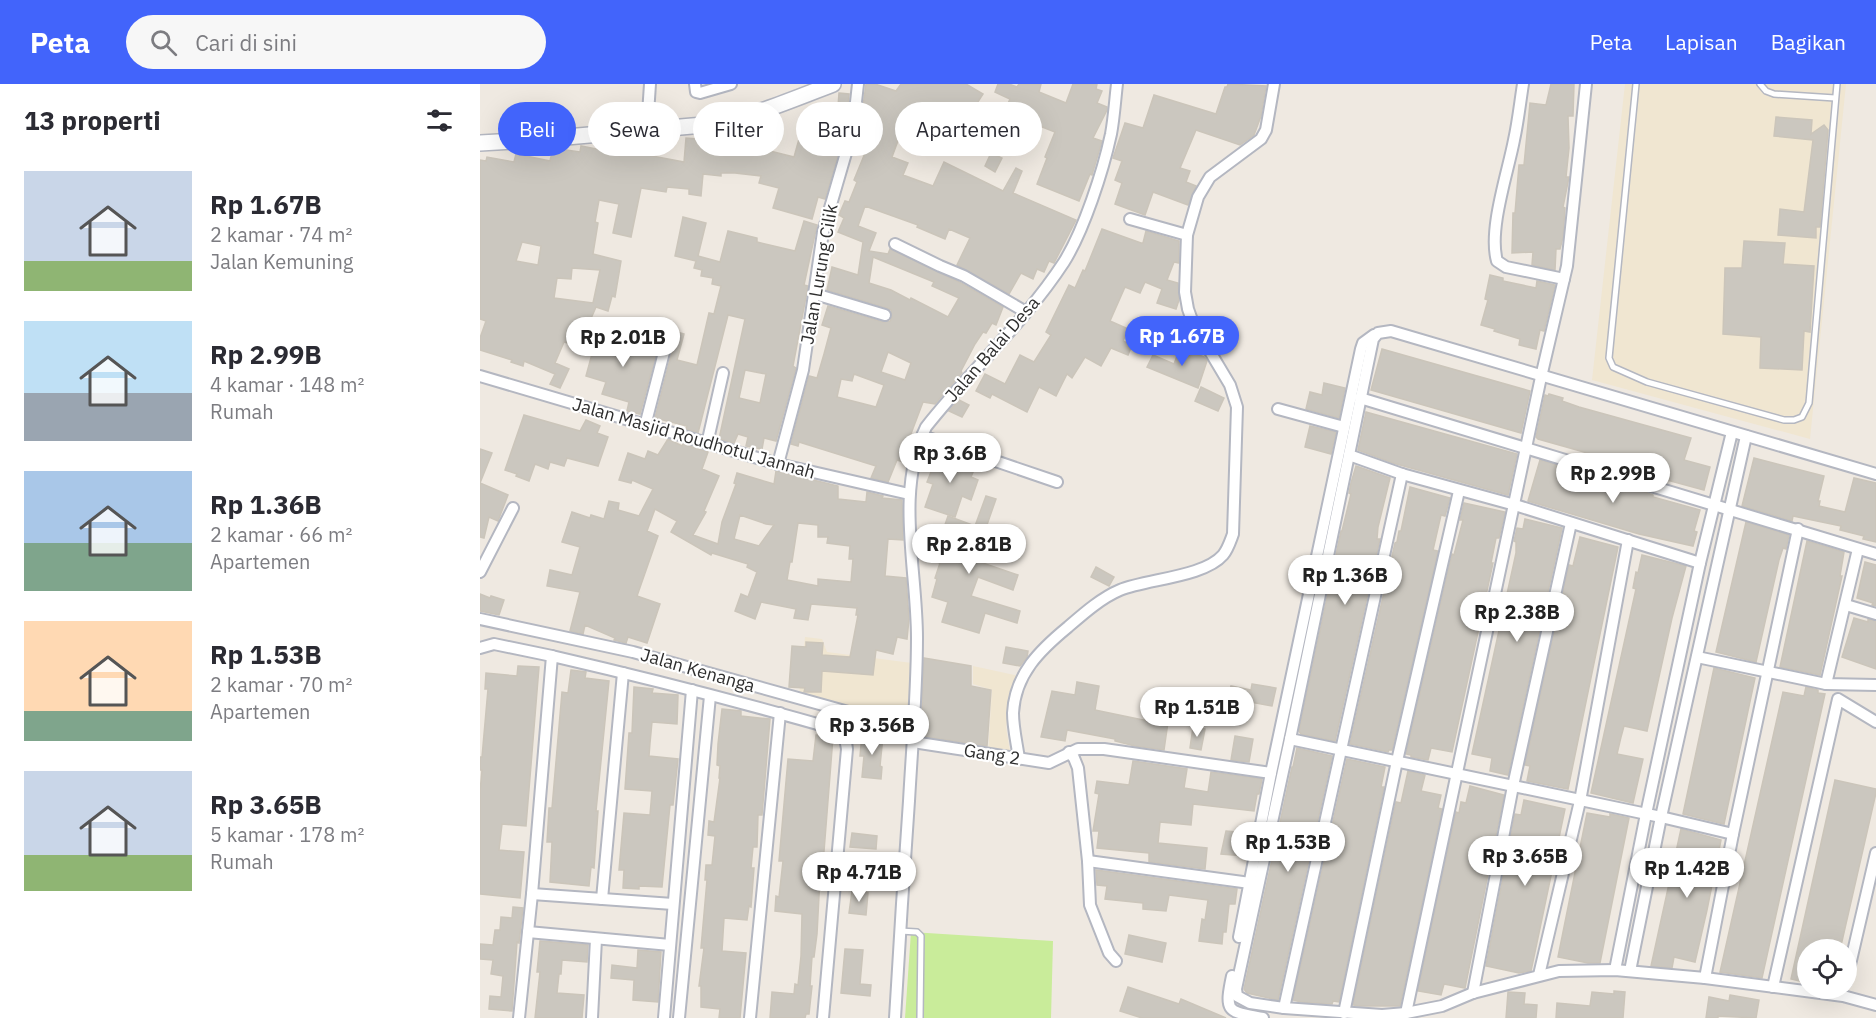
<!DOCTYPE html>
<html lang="id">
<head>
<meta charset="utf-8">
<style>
  :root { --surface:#fff; --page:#f7f7f7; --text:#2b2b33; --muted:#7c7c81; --accent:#4264fb }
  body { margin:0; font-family:"IBM Plex Sans",sans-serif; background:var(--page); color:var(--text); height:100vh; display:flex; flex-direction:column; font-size:22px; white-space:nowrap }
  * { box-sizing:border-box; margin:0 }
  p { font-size:20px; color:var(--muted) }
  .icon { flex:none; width:33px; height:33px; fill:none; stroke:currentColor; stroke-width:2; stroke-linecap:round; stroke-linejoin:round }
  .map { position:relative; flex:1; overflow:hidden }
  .panel { display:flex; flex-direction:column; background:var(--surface); width:480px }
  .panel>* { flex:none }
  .banner { position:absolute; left:18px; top:18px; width:570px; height:54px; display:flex; gap:12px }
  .tools { position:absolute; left:1317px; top:855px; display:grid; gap:12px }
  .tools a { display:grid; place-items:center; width:60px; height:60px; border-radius:50%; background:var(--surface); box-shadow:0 6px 24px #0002; font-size:30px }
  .price { position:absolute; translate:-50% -51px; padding:0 14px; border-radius:21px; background:#fff; color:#222; font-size:20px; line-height:39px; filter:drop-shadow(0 2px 3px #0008) }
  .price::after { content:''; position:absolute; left:50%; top:36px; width:18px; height:14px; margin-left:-9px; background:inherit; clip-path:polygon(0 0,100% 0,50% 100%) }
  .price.on { background:var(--accent); color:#fff }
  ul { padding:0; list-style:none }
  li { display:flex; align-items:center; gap:18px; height:150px; padding:0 24px }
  li span { display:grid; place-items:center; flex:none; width:168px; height:120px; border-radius:0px; color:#555 }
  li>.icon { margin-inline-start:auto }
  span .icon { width:72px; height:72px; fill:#fffc; stroke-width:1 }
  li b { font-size:26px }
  h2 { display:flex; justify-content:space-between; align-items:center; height:72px; padding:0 24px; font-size:26px }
  .chip { padding:0 21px; border-radius:27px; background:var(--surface); box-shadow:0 6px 24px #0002; font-size:21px; line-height:54px }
  .chip.on { background:var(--accent); color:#fff }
  header { display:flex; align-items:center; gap:36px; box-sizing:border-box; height:84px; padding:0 30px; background:var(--accent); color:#fff }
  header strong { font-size:28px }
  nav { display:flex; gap:33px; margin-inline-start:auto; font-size:21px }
  .search { width:420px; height:54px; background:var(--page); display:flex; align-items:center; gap:15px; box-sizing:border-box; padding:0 21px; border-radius:33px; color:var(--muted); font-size:22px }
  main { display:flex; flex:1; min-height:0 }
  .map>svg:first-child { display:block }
  .education { fill:#f0e6d1 }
  .pitch { fill:#c9ec9a }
  .building { fill:#cbc7bf; stroke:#cbc5ba; stroke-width:1.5; fill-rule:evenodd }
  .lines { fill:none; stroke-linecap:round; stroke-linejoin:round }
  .service-casing { stroke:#b4b7c1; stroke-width:8 }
  .minor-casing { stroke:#b4b7c1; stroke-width:14 }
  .secondary-casing { stroke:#b4b7c1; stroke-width:18 }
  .service { stroke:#fff; stroke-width:5 }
  .minor { stroke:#fff; stroke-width:10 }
  .secondary { stroke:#fff; stroke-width:15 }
  .labels { text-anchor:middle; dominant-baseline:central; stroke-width:4.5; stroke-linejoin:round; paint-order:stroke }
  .street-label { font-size:18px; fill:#2e2e2e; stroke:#fff }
</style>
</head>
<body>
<header>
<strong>Peta</strong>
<div class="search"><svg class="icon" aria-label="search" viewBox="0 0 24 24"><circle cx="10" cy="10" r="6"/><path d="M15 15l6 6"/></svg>Cari di sini</div>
<nav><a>Peta</a><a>Lapisan</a><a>Bagikan</a></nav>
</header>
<main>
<section class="panel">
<h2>13 properti<svg class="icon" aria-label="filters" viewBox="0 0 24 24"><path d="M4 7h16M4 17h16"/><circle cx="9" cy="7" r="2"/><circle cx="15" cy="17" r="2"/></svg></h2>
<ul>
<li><span style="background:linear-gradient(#c9d6e8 75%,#8fb573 0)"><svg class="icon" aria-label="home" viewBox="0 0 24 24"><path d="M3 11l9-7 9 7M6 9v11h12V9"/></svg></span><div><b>Rp 1.67B</b><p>2 kamar · 74 m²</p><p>Jalan Kemuning</p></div></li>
<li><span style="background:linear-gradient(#bfe0f5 60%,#9aa5b1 0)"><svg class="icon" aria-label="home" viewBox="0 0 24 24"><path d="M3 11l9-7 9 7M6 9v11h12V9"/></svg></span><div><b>Rp 2.99B</b><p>4 kamar · 148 m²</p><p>Rumah</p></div></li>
<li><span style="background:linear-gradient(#a9c7e8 60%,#7fa58c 0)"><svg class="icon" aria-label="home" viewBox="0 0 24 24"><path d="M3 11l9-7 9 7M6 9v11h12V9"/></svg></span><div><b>Rp 1.36B</b><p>2 kamar · 66 m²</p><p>Apartemen</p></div></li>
<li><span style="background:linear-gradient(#ffd9b3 75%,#7fa58c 0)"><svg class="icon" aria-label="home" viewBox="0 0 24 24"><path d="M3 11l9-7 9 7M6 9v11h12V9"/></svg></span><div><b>Rp 1.53B</b><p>2 kamar · 70 m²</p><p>Apartemen</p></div></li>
<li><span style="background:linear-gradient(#c9d6e8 70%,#8fb573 0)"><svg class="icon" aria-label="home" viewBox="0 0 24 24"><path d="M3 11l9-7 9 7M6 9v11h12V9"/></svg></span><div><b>Rp 3.65B</b><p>5 kamar · 178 m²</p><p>Rumah</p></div></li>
</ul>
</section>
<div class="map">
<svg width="1396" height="934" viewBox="0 0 1396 934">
  <rect width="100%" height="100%" fill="#efe9e1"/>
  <g class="education">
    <polygon points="1145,0 1366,0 1330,355 1112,296"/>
    <polygon points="325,553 342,555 347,568 432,579 430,645 319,612"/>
    <polygon points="493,582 544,593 531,622 526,643 531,674 508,669 512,606 493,600"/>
  </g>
  <polygon class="pitch" points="431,848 573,857 571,934 425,934"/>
  <g class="building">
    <path d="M386,0H395L416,7L421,0H486L503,10L492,27L516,42L506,59L480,43L470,60L446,45L444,51L435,47L430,59L419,54L412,73L428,79L423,91L453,102L464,78L523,107L536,84L542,87L533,109L596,136L574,179L569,177L564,188L557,185L553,195L541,189L529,210L477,181L490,154L469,145L465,155L437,143L438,141L385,122L378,142L396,149L389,167L408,170L410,165L481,199L523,223L516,241L512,239L506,249L503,248L495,260L481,287L482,289L455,320L443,318L429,355L433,356L427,379L417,376L408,398L391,394L396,382L319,358L318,362L311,360L329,292L337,294L344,270L351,244L342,241L348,222L403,238L410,237L412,233L411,226L407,224L347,206L352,183L378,191L383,158L358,148L364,134L359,131L365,117L369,118L377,98L374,96L399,35L382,30ZM393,173L454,198L452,202L479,214L468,233L431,214L430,216L411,206L389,199ZM408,268L431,279L425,296L401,288ZM374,290L404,301L396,323L357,313L361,295L372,297Z"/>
    <polygon points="518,0 529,0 537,3 539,0 561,0 559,8 586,19 593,0 617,0 616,5 622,7 617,19 627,23 627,26 613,54 622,57 612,91 610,90 599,117 557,100 567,74 565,73 575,48 524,28 530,15 515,8"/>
    <polygon points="748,0 786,2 781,32 774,51 760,61 716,46 700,84 710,87 706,98 716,102 708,121 673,108 665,131 635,120 642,99 635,96 642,77 633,74 645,39 663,44 674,11 736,30 745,3 747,3"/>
    <polygon points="1071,0 1094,0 1093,32 1088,32 1089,64 1086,93 1089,93 1083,123 1085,124 1083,153 1080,165 1076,165 1075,186 1052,181 1053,168 1032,169 1033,129 1035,129 1039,81 1044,81 1050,19 1066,21"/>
    <path d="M359,9L369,10L366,44L345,115L338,113L332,135L293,124L299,104L279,99L281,92L255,89H241V92L223,90L221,112L209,110V105L187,103L186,108L161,104L151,153L133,149L139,120L119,116L115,138L118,139L113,170L141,177L135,213L132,212L128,227L116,223L99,262L84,258L75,279L89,285L80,304L70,300L75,290L44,277L43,282L31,278L32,276L0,266V254L6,237L0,235V76L6,77L7,73L34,78L36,70L70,77L73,64L100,68L101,62L126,67L127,61L152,64V61L169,64L167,71L204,78L206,54L232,56L233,52L283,58L282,65L314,73L326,30L357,36ZM42,158L61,162L58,181L36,177ZM92,184L120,186L113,219L74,214L77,194L91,195Z"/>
    <polygon points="1296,33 1332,36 1331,50 1344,41 1348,46 1340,143 1336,143 1336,154 1298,151 1300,125 1324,128 1333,56 1294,52"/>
    <polygon points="511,69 522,74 515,88 505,82"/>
    <path d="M203,133L226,139L218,172L240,178L248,147L277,154V158L315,167L324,137L337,141L324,201L328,202L313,282L316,284L296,357L284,354L282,365L266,362L268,353L258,350L254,359L239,355L265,235L248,231L218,349L206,345L207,342L175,334L197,248L204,250L197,276L217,281L229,229L234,230L241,202L232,200L233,194L221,192L222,186L214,184L216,177L195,172ZM265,286L286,290L280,319L259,314Z"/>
    <polygon points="622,145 661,159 663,159 666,147 699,157 699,179 694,178 687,196 698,199 699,216 696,225 677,219 682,205 665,198 660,209 645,203 630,237 648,245 643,257 652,261 648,271 631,264 621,282 605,273 592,294 587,290 576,312 559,303 547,328 512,310 510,314 496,307 505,290 525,300 540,271 554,278 571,251 566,248 589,201 595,204 603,186 605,187"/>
    <polygon points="1264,157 1305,159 1303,180 1334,182 1330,248 1324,247 1322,286 1280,284 1281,253 1243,250 1245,184 1262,184"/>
    <polygon points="1010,191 1023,194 1023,197 1056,204 1057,197 1075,201 1064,247 1060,246 1056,265 1039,261 1040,255 1014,247 1015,245 1001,241 1008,216 1005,215"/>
    <polygon points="118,248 156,258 156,254 179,259 160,330 147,327 149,318 122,310 126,298 106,292"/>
    <polygon points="700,264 724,273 727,277 718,304 667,283 673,271 694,280"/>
    <polygon points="902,265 1050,307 1041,349 891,306"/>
    <polygon points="844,299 865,304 859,334 826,325 830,308 842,311"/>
    <polygon points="721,303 744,314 738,327 715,317"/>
    <polygon points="1069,310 1083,314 1082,317 1099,323 1211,354 1204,376 1230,383 1224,406 1187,396 1189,392 1058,355 1056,353 1065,311 1068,312"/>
    <polygon points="479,316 489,321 482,333 469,327"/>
    <polygon points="886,328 1037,370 1028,411 913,379 878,366"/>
    <polygon points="44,331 100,347 106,336 120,342 117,349 128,353 118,382 87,374 84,382 70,378 68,385 55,380 49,397 36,392 37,390 25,386"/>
    <polygon points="830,342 856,348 851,370 825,363"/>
    <path d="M188,355L202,362L203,360L228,368L222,385L239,392L224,427L226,428L213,451L238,460L242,438L256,400L254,399L257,389L294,400L296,387L358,402V415L386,418L387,408L403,412L402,414L422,416L423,456L408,455L405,492L426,494L429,535L427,555L417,553L413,570L396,566L393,591L342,587L341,608H324L325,604L309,603L312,562L326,563V558L343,559L342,571L370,573L378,531H376L377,524L331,520L328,536L314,534L316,525L281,518L275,535L255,527L261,510L268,513L277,488L267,483L268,480L232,469L231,471L191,448L197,437L175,425L167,447L178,452L157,512L180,520L167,559L148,553L146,559L134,556L135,554L105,541L103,550L90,547L100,508L67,502L70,486L92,491L100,463L82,458L92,428L110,434L111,431L124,435L129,417L139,419L138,426L159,432L173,405L152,396L151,399L139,396L148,369L165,375L168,367L178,371ZM260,431L286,440L294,441L279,462L254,455ZM318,439L338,441V453H348L347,459L370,462L369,475H373L371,498L338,495V502L307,496L310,478H312Z"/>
    <polygon points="0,365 12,369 0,399 28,411 18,437 9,433 4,454 0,453"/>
    <polygon points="459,368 496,381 491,393 498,396 491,416 482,412 475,433 445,423 453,400 447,398"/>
    <polygon points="1274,374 1344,392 1338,417 1340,417 1339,422 1365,428 1374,394 1396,399 1396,458 1383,455 1384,452 1360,446 1361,442 1313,432 1312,437 1262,422"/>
    <polygon points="1060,376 1157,405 1173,411 1173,413 1220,426 1214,447 1217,448 1213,462 1159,450 1048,417"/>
    <polygon points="876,382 910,394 898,443 897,455 900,455 855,657 821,650 819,647 861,447 862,447 871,410 869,409 871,399"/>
    <polygon points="930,403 970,414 965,432 961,431 953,466 958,467 912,666 909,666 908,668 870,660 915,459 917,458 919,447 921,447"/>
    <polygon points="506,412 516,415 502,455 495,452 488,474 538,491 533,506 498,493 491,512 540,527 537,539 505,529 499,549 462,538 468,518 452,513 457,495 455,494 460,479 457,478 464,460 459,458 468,432 495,442"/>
    <polygon points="984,419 1025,428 1019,454 1016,454 1011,479 1013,479 972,668 951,664 948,676 931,673 931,671 926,670 972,470 974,471 983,436 980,436"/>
    <polygon points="1045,435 1082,444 1028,691 1010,687 1012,674 992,670 1036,469 1036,458 1034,457 1037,444 1043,445"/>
    <polygon points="1266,438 1309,451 1306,465 1303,464 1299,476 1276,578 1236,568"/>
    <polygon points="1100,453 1138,463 1088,705 1047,697 1050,682 1045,681 1089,481 1093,482"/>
    <polygon points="1327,457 1364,468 1360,492 1362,492 1340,591 1300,583"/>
    <polygon points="1162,471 1206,482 1192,534 1167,647 1144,642 1141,653 1137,670 1163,675 1153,719 1111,709 1156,505 1153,504 1156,488 1158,489"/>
    <polygon points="1385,478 1396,481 1396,522 1392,521 1393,519 1377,514"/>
    <polygon points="616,483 634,493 629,502 611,493"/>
    <polygon points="0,510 10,514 11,512 24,516 19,531 0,527"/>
    <polygon points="1374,534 1388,538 1388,535 1396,537 1396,585 1362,573"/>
    <polygon points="526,563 548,567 547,573 540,582 523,579"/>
    <polygon points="444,574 491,582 491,602 511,606 507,662 441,652"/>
    <polygon points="38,582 59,583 46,742 22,740 19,766 44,768 40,814 0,810 0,708 2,686 0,686 0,673 2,673 8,605 5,605 6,589 37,592"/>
    <polygon points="1234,584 1275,594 1244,740 1203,730"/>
    <polygon points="91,586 106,588 105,594 129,597 116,727 118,727 114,784 111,783 109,802 70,798 72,758 67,758 69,724 72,724 82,608 88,609"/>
    <polygon points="597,598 619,602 615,626 668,637 668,634 688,638 684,666 655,662 635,657 635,655 587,646 585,657 561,653 572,607 595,611"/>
    <polygon points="772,600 796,604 792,622 748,614 751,602 771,606"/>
    <polygon points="154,603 173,605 172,609 198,611 197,640 172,638 170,659 169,672 198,675 193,721 190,721 182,803 159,802 159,805 143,804 144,786 139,786 144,729 170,731 172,707 145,705 149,649 152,649"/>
    <polygon points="1326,603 1338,606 1338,609 1345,610 1282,894 1240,888 1303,608 1324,612"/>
    <polygon points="242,625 261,627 261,632 290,635 282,731 278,731 277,763 273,763 271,784 274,784 271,823 269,822 267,836 244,834 242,867 266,869 260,934 239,934 240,925 221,923 221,902 219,902 224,864 221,864 227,796 225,796 226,781 232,781 235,752 228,751 229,737 234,738 240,694 239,694 240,682 237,681 238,660"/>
    <polygon points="713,643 725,645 721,666 710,664"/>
    <polygon points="382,650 403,652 400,682 402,683 401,695 382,693 384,672 380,672"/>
    <polygon points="336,651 353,653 343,780 340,793 337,850 334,873 332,873 330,902 332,902 329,930 326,930 325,934 290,934 292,908 314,910 315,900 318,901 321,872 322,830 295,827 296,812 299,813 303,777 299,777 308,675 333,677"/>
    <polygon points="755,652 773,655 769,678 751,676"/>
    <polygon points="817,664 852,672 798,916 767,909 764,905 812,683 813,683"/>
    <polygon points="867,675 905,683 901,703 904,703 859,918 853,917 852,920 821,918 813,916"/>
    <polygon points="653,677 707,685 704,704 728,708 731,688 782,695 779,710 777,710 774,727 713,720 711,741 680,738 678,759 727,764 725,785 669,778 669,769 617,764 619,747 613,747 619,710 615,709 617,697 649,701"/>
    <polygon points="928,687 945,691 941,707 961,711 958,724 962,725 920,922 879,922 873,921 916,718 921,719"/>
    <polygon points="1355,696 1396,705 1396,709 1360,866 1328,866 1328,899 1311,895"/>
    <polygon points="990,702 1024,711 985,904 964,900 961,911 938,907 976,728 979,729 981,718 986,719"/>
    <polygon points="1044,716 1085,725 1051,887 1039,889 1006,882 1035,730 1041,731"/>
    <polygon points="1107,729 1130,733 1130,730 1149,734 1120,879 1108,879 1078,873"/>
    <polygon points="1201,745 1241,756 1227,826 1215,878 1194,873 1192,884 1171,882"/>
    <polygon points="746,747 768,749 765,772 741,770"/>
    <polygon points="372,749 397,752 396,765 370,763"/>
    <polygon points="616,786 757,805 755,820 749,820 746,848 743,848 742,860 719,857 722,835 725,836 728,816 689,811 686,827 663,825 663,819 625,815 627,802 617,801"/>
    <polygon points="372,807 388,809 386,831 369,829"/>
    <polygon points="33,823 43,824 39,859 37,858 32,927 9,925 10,912 21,913 23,892 11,890 13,876 0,875 0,860 13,861 15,846 20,846 21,833 32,834"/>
    <polygon points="649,851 686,859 682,878 645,870"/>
    <polygon points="60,857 108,861 107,878 82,876 81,890 79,890 77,909 104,911 102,934 55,934 60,888 57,888"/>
    <polygon points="365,865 383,866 380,900 391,901 390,912 361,909"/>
    <polygon points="158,866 181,868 178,918 153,916 154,896 131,894 132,881 157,884"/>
    <polygon points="648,903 699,920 701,915 746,934 662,934 640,927"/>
    <polygon points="1134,907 1145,908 1143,934 1076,934 1077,919 1110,922 1112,908 1134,910"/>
    <polygon points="1028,908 1045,909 1044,920 1057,921 1056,934 1026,934"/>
    <polygon points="1250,911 1279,916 1276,934 1238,932 1238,934 1226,934 1229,913 1249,917"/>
  </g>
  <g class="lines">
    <g class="service-casing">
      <g id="service">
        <polyline points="1156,0 1129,274 1133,283 1167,298 1304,336 1314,336 1322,333 1329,319 1357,0"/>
        <polyline points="1280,0 1286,7 1294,10 1355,14"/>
        <polyline points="420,847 437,848 441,852 440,934"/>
      </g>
    </g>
    <g class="minor-casing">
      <g id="minor">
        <polyline points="215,0 216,8 220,9 251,0"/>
        <path d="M1043,0C1040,19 1038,38 1034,56C1028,88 1008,146 1017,177L1026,183L1084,195"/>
        <polyline points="167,45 170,0"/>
        <polyline points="650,135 707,151"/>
        <polyline points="415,160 460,182 484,192 546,228"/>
        <polyline points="335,210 405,231"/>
        <polyline points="0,292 298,380 429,410"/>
        <polyline points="880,314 1396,470"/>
        <polyline points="798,325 864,343"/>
        <polyline points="165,342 190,245"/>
        <polyline points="442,352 577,398"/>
        <polyline points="227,360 243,289"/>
        <polyline points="869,371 922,390 1035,421 1220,479"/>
        <polyline points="298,380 323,286 343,148 373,45 378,0"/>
        <polyline points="1396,390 911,247 898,249 893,255 810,655 756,905 757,912 770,919 804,924 902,931 926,929 962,922 993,909 1079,887 1135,886 1225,894 1363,912 1396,921"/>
        <polyline points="0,488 33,424"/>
        <polyline points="1366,521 1396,530"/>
        <polyline points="0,535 153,568 433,646"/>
        <polyline points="0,564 14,560 72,572"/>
        <polyline points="1217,573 1346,600 1396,601"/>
        <polyline points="1346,600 1378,465"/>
        <polyline points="810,655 1181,733 1253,750"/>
        <polyline points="433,658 569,679 598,665 624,665 791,689"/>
        <polyline points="589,668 594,674 598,684 608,777 610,821 629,869 636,877"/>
        <path d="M539,675C537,660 533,644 533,629C535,590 560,566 588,543C603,530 621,514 640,506C667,495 724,493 743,471C748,465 750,458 753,450L757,323L750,301L713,239L708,225L705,208L707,151L718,113L730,93L781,55L786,46L794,0"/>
        <polyline points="608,777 770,799"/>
        <polyline points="52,810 193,820"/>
        <polyline points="122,815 143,589"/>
        <polyline points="48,848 190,861"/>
        <polyline points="759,853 791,689 881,265 883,259 894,251"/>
        <polyline points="1135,886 1166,730 1220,479 1252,348"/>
        <polyline points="1150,887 1181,733 1266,352"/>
        <polyline points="1059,891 1100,717 1148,456"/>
        <path d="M752,892C744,930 748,927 783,934"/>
        <polyline points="1225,894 1253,750 1318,445"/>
        <polyline points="1366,898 1396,769"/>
        <polyline points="1293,903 1358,615 1396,638"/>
        <polyline points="993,909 1033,702 1091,439"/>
        <polyline points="804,924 922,390"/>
        <polyline points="864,929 917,677 979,407"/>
        <polyline points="926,929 1061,293 1087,182 1106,0"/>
        <path d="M39,934L52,810L72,572C167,594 261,618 355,645C363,651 366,655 367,665L343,934"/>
        <polyline points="112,934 116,855"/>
        <polyline points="184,934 212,606"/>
        <polyline points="199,934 230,612"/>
        <polyline points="270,934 300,629"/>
        <path d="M415,934C419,862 424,789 429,717C432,663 437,608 437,554C437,484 415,408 446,343C490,287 545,238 584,178C604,146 623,87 631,50C634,34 635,17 637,0"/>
      </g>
    </g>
    <g class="secondary-casing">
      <path id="secondary" d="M0,59L52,56L235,40C276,31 314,15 353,0"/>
    </g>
    <use href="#service" class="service"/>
    <use href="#minor" class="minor"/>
    <use href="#secondary" class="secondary"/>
  </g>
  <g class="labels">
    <g class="street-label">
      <text transform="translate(339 190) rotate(-80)">Jalan Lurung Cilik</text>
      <text transform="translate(512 265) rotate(-49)">Jalan Balai Desa</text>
      <text transform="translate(214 354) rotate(16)">Jalan Masjid Roudhotul Jannah</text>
      <text transform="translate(218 586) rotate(16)">Jalan Kenanga</text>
      <text transform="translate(512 670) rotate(9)">Gang 2</text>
    </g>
  </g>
</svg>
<div class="tools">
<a><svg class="icon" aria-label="locate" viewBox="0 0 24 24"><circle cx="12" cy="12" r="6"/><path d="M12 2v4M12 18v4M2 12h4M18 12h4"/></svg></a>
</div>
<b class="price on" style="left:702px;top:283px">Rp 1.67B</b>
<b class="price" style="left:143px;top:284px">Rp 2.01B</b>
<b class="price" style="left:470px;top:400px">Rp 3.6B</b>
<b class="price" style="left:1133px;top:420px">Rp 2.99B</b>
<b class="price" style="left:489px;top:491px">Rp 2.81B</b>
<b class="price" style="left:865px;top:522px">Rp 1.36B</b>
<b class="price" style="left:1037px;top:559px">Rp 2.38B</b>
<b class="price" style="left:717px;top:654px">Rp 1.51B</b>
<b class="price" style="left:392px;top:672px">Rp 3.56B</b>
<b class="price" style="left:808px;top:789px">Rp 1.53B</b>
<b class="price" style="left:1045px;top:803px">Rp 3.65B</b>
<b class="price" style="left:1207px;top:815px">Rp 1.42B</b>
<b class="price" style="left:379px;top:819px">Rp 4.71B</b>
<div class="banner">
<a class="chip on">Beli</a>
<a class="chip">Sewa</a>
<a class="chip">Filter</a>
<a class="chip">Baru</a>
<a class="chip">Apartemen</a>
</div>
</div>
</main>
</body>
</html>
